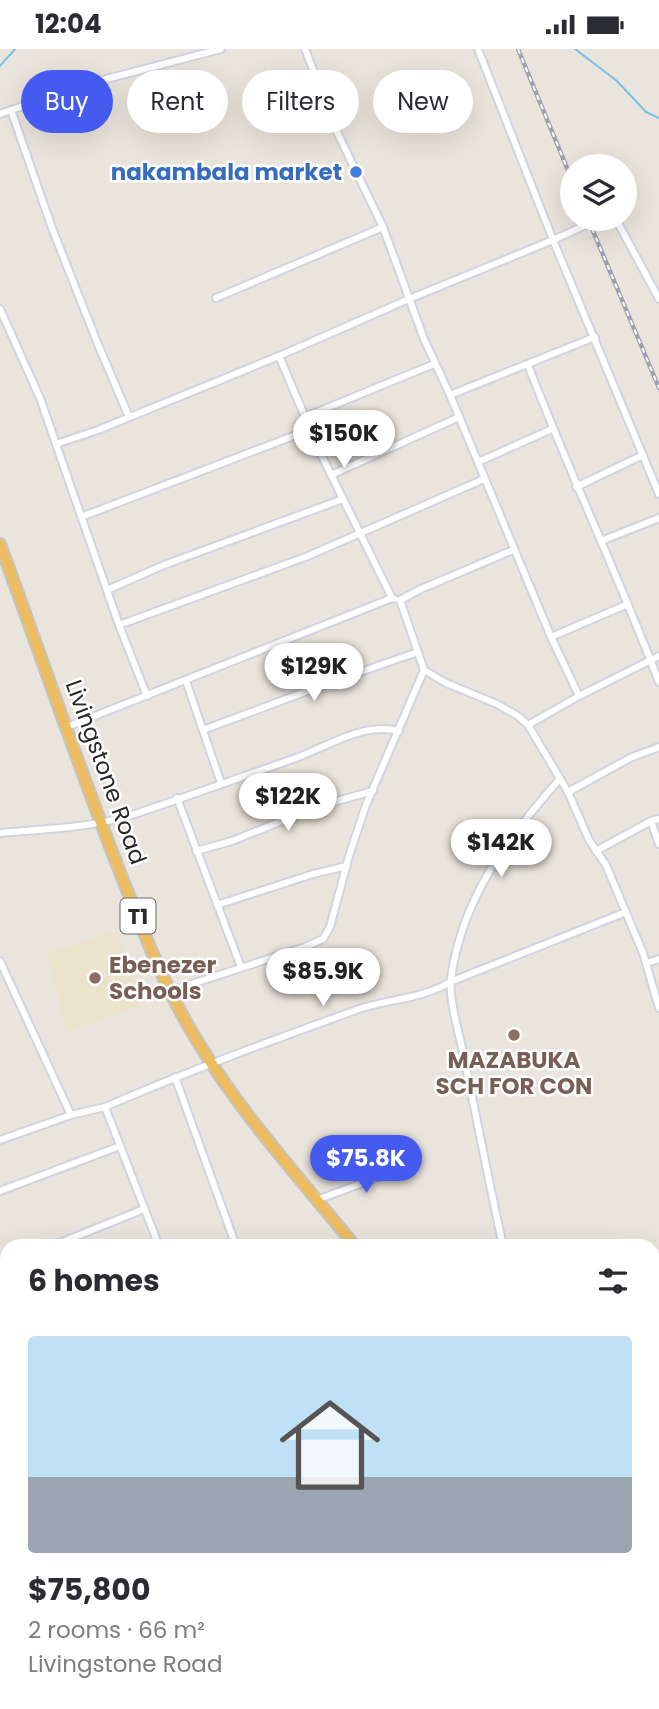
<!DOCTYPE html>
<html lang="en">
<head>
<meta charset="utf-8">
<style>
  :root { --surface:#fff; --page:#f2f2f3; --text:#2b2b33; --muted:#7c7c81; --accent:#455aee }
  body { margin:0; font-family:Poppins,sans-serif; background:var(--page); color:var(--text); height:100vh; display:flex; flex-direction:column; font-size:26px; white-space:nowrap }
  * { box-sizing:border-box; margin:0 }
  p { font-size:23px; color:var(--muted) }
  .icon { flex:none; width:38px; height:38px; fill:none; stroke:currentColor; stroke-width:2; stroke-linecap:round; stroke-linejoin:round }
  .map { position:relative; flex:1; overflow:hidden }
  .side { position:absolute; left:0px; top:1190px; width:660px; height:471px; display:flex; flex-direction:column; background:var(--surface); border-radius:21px 21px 0 0; box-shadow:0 7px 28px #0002 }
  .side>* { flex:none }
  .guide { position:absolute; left:21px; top:21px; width:618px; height:63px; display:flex; gap:14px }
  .tools { position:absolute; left:560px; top:105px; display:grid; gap:14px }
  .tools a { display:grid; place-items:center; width:77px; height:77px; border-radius:50%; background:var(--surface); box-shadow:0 7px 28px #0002; font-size:35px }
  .price { position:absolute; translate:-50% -60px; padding:0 16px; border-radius:24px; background:#fff; color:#222; font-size:23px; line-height:46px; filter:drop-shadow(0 2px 4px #0008) }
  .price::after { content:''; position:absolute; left:50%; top:42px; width:21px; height:16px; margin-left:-10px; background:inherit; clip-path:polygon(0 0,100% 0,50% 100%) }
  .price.on { background:var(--accent); color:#fff }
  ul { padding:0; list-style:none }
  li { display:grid; align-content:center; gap:14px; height:371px; padding:0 28px }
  li span { display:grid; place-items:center; height:217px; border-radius:7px; color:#555 }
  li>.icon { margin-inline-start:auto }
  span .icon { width:126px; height:126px; fill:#fffc; stroke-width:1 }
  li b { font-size:30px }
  h2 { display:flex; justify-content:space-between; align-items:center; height:84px; padding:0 28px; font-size:30px }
  .tag { padding:0 24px; border-radius:32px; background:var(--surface); box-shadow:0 7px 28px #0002; font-size:24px; line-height:63px }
  .tag.on { background:var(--accent); color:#fff }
  .status { display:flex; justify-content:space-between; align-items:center; height:49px; padding:0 35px; background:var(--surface); direction:ltr }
  .status svg { height:19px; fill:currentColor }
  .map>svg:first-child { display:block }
  .education { fill:#ebe3cc }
  .medical { fill:#f1dad9 }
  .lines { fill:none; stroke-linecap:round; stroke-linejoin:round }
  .stream { stroke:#75c1e7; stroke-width:2 }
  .minor-casing { stroke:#d1d3e1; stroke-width:10 }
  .trunk-casing { stroke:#c3c3c3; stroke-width:14 }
  .minor { stroke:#fff; stroke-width:6 }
  .trunk { stroke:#eebc60; stroke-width:10 }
  .rail-casing { stroke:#9fa0b2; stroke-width:4.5 }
  .rail { stroke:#fff; stroke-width:2; stroke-dasharray:5; stroke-linecap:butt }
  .shop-dot { fill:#3f7fe0; stroke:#fff; stroke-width:2.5 }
  .education-dot { fill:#8d6e63; stroke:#fff; stroke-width:2.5 }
  .labels { text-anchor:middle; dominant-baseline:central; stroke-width:5; stroke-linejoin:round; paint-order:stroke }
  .shield { fill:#fff; stroke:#696969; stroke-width:2 }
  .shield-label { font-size:21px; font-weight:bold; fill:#292929 }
  .shop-label { font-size:23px; font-weight:bold; fill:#366cbe; stroke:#fff; text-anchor:end }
  .street-label { font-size:23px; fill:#292929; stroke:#fff }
  .education-label { font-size:23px; font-weight:bold; fill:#785e54; stroke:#fff; text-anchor:start }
</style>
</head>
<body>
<div class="status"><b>12:04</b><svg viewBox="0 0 49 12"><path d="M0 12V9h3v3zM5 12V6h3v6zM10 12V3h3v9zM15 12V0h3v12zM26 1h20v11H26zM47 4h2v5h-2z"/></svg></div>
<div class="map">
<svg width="659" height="1660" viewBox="0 0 659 1660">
  <rect width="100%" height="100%" fill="#eae5dc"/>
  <polygon class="education" points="116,882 147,954 67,983 47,904"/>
  <polygon class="medical" points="443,1654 535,1654 537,1660 430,1660"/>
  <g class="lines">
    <g class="stream">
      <polyline points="575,0 617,32 646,63 659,69"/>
      <polyline points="0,17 15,0"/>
    </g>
    <g class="minor-casing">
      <g id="minor">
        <polyline points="305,0 337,83 383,178 424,290 450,346 551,588 579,647"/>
        <polyline points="478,0 553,191 659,445"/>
        <polyline points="11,61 52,179 97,293 129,368"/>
        <polyline points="0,65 87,35 221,0"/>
        <polyline points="610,170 618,174 659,250"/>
        <polyline points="216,249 383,178"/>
        <polyline points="0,260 40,349 119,576 147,647"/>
        <polyline points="279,307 305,368 304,372 309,381 392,549 395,550"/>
        <path d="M528,316C569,423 618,526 659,633"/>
        <polyline points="450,346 595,288"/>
        <polyline points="305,368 434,315"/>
        <polyline points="56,395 98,381 279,307 409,250 553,191 599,170"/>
        <polyline points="478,413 552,380"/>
        <polyline points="331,426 459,368"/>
        <polyline points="576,438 643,406"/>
        <polyline points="81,468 309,381"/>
        <polyline points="601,492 659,469"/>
        <polyline points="513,501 421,540 400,551 424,621 446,634 497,655 518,667 528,676 568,743 589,791 606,816 643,904 659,959"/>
        <polyline points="107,541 164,516 343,450"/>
        <polyline points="119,576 308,507 484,430"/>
        <polyline points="551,588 628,555"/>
        <polyline points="186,632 221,734"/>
        <polyline points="528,676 579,647 659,607"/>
        <polyline points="67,678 392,549"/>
        <polyline points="203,681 337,631 418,603"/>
        <polyline points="568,743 630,709 659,698"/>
        <polyline points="177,749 241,918"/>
        <polyline points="651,772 659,795"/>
        <path d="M0,784C44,780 90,779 132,766C186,748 239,729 293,710C327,698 362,673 399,682"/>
        <polyline points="196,802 232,792 319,757 373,742"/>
        <polyline points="596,802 651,772 659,770"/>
        <polyline points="217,856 313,825 347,817"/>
        <polyline points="0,912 71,1066"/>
        <polyline points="647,914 659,910"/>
        <polyline points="170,942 305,898 323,890 330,878 349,807 366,756 424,621"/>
        <polyline points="175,1028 236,1197"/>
        <polyline points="0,1091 71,1066 105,1058"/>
        <polyline points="0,1142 120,1097"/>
        <polyline points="317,1151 405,1118"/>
        <polyline points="52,1197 144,1160"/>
        <path d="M159,1197L105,1058C188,1022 273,991 359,960C389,950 422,950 450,933L626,863"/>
        <polyline points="332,1197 350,1191"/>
        <path d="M503,1197C489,1134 477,1071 464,1008C460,988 448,948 451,929C462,850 507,789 559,731"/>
        <polyline points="0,1216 7,1214"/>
        <polyline points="653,1279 659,1276"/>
        <polyline points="0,1289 7,1286"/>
        <polyline points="0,1295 7,1305"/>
        <polyline points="0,1375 7,1383"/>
        <polyline points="0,1453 7,1461"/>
        <polyline points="0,1564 5,1570"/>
        <polyline points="257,1654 260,1660"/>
      </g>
    </g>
    <g class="trunk-casing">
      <g id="trunk">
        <path d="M0,495C39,601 75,708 116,813C138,869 159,926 189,978C234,1057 297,1126 355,1197"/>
        <polyline points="636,1654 639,1660"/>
      </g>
    </g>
    <use href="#minor" class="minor"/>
    <use href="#trunk" class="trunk"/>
    <g class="rail-casing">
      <g id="rail">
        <polyline points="518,0 572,131"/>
        <polyline points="588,170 659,339"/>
      </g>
    </g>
    <use href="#rail" class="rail"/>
  </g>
  <circle class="shop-dot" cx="356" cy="123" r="7"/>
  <g class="education-dot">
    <circle cx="95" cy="929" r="7"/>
    <circle cx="514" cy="986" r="7"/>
  </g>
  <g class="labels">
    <rect class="shield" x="120.5" y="849.5" width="35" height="35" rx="5"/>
    <g class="shield-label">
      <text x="138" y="867">T1</text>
    </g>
    <g class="shop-label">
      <text x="342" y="123">nakambala market</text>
    </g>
    <g class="street-label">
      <text transform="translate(106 723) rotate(70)">Livingstone Road</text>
    </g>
    <g class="education-label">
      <text x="109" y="916">Ebenezer<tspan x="109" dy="26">Schools</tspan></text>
      <text x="514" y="1011" text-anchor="middle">MAZABUKA<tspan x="514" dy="26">SCH FOR CON</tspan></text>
    </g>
  </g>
</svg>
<div class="tools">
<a><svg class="icon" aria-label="layers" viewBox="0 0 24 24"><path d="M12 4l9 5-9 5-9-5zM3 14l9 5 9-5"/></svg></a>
</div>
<b class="price" style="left:344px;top:421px">$150K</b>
<b class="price" style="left:314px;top:654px">$129K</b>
<b class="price" style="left:288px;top:784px">$122K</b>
<b class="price" style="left:501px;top:830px">$142K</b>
<b class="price" style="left:323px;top:959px">$85.9K</b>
<b class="price on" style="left:366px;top:1146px">$75.8K</b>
<div class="guide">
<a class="tag on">Buy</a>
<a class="tag">Rent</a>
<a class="tag">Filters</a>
<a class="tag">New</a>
</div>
<section class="side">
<h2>6 homes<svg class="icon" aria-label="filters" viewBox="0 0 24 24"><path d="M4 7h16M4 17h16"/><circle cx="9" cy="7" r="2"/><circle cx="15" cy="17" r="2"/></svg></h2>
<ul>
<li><span style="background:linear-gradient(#bfe0f5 65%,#9aa5b1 0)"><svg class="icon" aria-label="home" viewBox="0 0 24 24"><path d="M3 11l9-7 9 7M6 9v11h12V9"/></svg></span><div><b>$75,800</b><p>2 rooms · 66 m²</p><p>Livingstone Road</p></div></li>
</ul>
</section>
</div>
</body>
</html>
